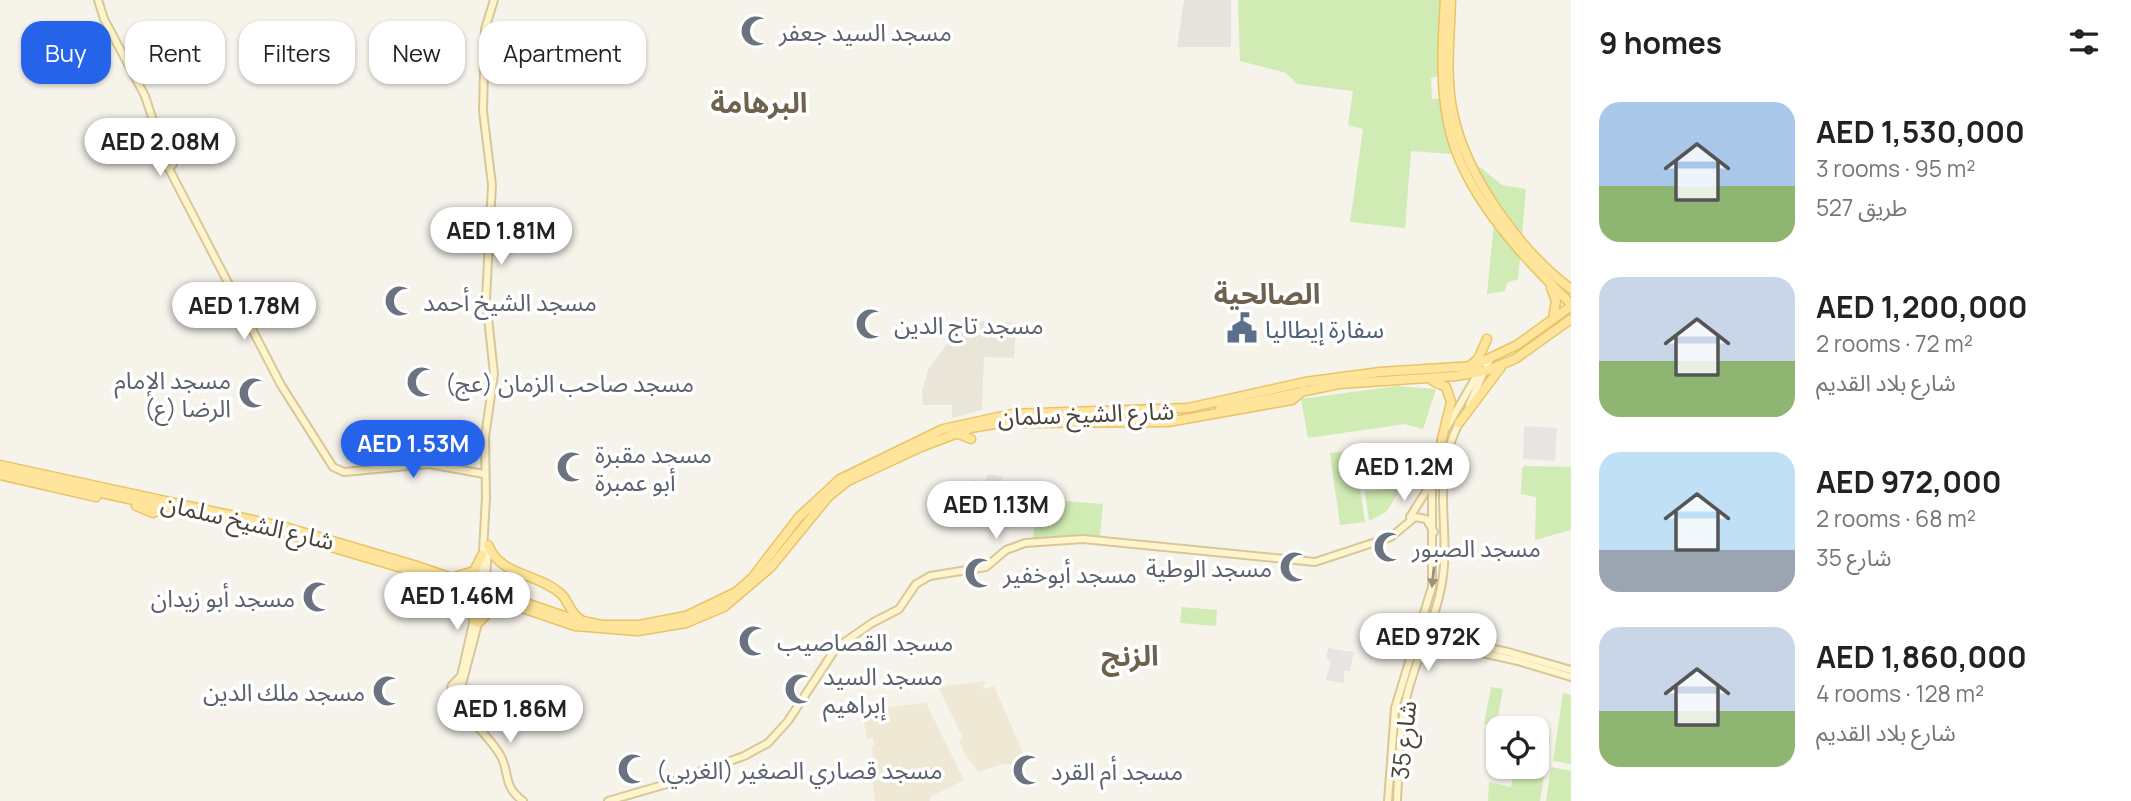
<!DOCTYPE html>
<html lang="en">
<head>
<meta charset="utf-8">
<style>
  :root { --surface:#fff; --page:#f2f2f2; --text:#222; --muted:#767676; --accent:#2563eb }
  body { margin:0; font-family:Manrope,"Noto Sans Arabic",sans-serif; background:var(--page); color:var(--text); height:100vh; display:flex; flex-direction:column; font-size:26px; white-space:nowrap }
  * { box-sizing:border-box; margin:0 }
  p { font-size:23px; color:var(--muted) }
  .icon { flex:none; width:38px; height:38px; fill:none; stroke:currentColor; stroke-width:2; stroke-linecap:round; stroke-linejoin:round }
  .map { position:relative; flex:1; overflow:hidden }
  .panel { display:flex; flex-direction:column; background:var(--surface); width:560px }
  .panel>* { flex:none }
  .top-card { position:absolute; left:21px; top:21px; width:665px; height:63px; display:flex; gap:14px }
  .buttons { position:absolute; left:1486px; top:716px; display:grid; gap:14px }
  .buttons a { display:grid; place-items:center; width:63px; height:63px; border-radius:14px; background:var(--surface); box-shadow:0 2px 5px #0004; font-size:35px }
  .price { position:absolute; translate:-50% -60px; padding:0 16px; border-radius:24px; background:#fff; color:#222; font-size:23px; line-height:46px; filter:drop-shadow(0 2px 4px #0008) }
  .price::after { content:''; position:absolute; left:50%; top:42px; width:21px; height:16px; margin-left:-10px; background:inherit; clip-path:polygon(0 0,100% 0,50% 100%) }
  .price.active { background:var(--accent); color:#fff }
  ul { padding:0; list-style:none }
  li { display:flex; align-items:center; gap:21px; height:175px; padding:0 28px }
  li span { display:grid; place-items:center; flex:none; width:196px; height:140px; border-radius:21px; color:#555 }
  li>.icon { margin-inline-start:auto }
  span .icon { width:84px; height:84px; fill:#fffc; stroke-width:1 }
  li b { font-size:30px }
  h2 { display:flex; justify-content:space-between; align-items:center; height:84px; padding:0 28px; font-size:30px }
  .chip { padding:0 24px; border-radius:21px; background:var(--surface); box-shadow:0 2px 5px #0004; font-size:24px; line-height:63px }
  .chip.active { background:var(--accent); color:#fff }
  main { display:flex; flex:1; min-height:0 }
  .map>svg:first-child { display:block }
  .residential { fill:#eae5d9 }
  .industrial { fill:#e6e2dc }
  .education { fill:#efe8d4 }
  .green { fill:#d0ebb3 }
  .parking { fill:#e7e5e2 }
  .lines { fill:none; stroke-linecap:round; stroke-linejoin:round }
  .secondary-casing { stroke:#d7c89a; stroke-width:10 }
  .primary-casing { stroke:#e8c467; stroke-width:11 }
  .secondary { stroke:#fff4cc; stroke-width:6 }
  .primary { stroke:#ffe59b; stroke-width:8 }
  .oneway { fill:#9b937b }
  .labels { text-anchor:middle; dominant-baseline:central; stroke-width:7; stroke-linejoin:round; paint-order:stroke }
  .worship-label { font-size:24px; fill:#5b616d; stroke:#fff; text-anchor:start }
  .service-label { font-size:24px; fill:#4e5e75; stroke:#fff; text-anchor:start }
  .street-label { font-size:24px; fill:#4a4438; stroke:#fff }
  .quarter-label { font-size:28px; font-weight:bold; fill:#6e624f; stroke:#fff }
</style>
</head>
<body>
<main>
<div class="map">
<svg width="1571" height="801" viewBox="0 0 1571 801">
  <rect width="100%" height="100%" fill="#f6f3eb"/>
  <polygon class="residential" points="979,321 1016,323 1014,358 984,357 982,410 952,418 952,405 923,405 922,391 928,370 951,338 968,323"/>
  <polygon class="industrial" points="1184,0 1231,0 1231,47 1177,47"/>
  <g class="education">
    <polygon points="985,681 983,689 994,686 1027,762 1024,765 1004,764 978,772 963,751 959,740 963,738 938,687"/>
    <polygon points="926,703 964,780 930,797 930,801 875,801 871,769 875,768 872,747 874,746 873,738 867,739 863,714 865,710"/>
  </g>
  <g class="green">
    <polygon points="1238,0 1442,0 1438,76 1431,78 1432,99 1443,98 1451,154 1411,151 1405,228 1350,222 1363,129 1348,125 1353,91 1297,84 1286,73 1240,61"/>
    <polygon points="1480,167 1502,185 1526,189 1522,237 1476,168"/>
    <polygon points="1494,223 1520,259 1518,279 1507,283 1505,291 1487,294"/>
    <polygon points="1396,386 1436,389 1423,429 1405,424 1308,438 1301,399"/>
    <polygon points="1354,450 1365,522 1340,525 1330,453"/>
    <polygon points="1525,466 1571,467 1571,530 1535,540 1536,497 1521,494 1522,468"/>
    <polygon points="1402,487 1386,512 1369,521 1365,492"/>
    <polygon points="1038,499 1103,504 1100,536 1033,538"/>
    <polygon points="1182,607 1217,610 1216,626 1180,623"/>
    <polygon points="1491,687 1503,689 1496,727 1484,724"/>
    <polygon points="1563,693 1571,695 1571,764 1553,761"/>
    <polygon points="1537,736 1550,738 1540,801 1488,801 1489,782 1511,787 1514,768 1507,767 1536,766"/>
    <polygon points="1551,767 1571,771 1571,801 1546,801"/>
  </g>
  <g class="parking">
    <polygon points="1524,426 1557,428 1555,461 1523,459"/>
    <polygon points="988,474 1003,477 993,500 973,499 973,493 970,493 972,479 984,484"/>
    <polygon points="1328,648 1354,652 1350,671 1344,671 1344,683 1326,680 1331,662 1326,658"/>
  </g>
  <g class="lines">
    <g class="secondary-casing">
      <g id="secondary">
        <polyline points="98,0 104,19 145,96 166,160"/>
        <circle cx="169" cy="162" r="4.5"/>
        <polyline points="168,167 281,385 333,467 344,472 429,464 484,474"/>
        <polyline points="1469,405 1490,359"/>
        <polyline points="1447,427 1480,370"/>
        <polyline points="1410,517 1430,485"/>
        <polyline points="1434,617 1438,629 1452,640"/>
        <polyline points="1401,629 1423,617"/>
        <polyline points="1396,634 1405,641 1409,655"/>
        <polyline points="1423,634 1508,652 1571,670"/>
        <polyline points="1420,639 1518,661 1571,677"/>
        <polyline points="1421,659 1430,647 1439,645"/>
        <circle cx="456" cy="688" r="5"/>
        <polyline points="454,683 461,676 481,588 486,497 485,437 494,374 486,299 492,185 483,111 485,29 494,0"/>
        <polyline points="461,688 485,597 488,545"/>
        <path d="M452,691C463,716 485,731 499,753C511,771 501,785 523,801"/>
        <polyline points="669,783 744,756 768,743 788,721 836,648 872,623 899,609 916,584 930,576 986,567 1006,550 1025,543 1083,539 1315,562 1391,537 1415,517 1426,519 1434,532"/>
        <polyline points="608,801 670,783"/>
        <polyline points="1388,801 1395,708 1432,587 1432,480 1442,437"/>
        <path d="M1397,801C1399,766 1399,729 1407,695C1416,659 1434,624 1441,588C1453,528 1428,482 1460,421"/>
      </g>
    </g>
    <g class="primary-casing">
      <g id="primary">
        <path d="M1445,0C1442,46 1439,94 1452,139C1470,201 1526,260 1571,304"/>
        <path d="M1451,0C1450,37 1445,76 1453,113C1466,176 1520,251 1571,289"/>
        <polyline points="1551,288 1556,301 1553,319"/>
        <polyline points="1471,365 1478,359 1487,339"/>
        <polyline points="1433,381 1446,387 1451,402 1442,439"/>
        <polyline points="1220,409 1339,384 1456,376 1485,371 1515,359 1571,319"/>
        <polyline points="1023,423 1168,422 1292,400 1304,390"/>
        <polyline points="1459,423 1501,367"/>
        <polyline points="956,433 971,439"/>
        <polyline points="0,465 285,527 414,565 573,619 602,625 639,625 686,616 736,592 752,578 799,517 840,479 943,429 1012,414 1188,408 1305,382 1380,372 1473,366 1517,345 1571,306"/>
        <polyline points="0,471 280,532 422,574 575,626 638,631 686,623 724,607 771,567 828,497 848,481 921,447 971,428 1034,417 1120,415"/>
        <polyline points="0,475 96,497"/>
        <polyline points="136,506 153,513 163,508"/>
        <path d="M488,545C500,576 537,573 560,593C569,601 569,612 580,619"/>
        <polyline points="454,577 474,571 482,555"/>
        <polyline points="455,588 471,605 474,621"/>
        <polyline points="478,623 491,610 507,608"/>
      </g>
    </g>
    <use href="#secondary" class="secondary"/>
    <use href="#primary" class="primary"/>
  </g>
  <defs><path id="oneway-solid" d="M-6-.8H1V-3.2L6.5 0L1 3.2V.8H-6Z" transform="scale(1.75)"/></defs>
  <use class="oneway" href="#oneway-solid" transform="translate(1433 577) rotate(96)"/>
  <defs>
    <g id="mosque-bare" transform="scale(2.415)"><path d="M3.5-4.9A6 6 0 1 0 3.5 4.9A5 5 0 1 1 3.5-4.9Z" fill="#6b7280" stroke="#fff" stroke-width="2.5" paint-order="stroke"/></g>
    <g id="civic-bare" transform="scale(2.415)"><path d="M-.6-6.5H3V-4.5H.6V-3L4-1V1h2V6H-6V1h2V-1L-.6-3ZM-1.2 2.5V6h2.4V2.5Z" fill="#5c6f8a" stroke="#fff" stroke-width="2.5" paint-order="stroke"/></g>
  </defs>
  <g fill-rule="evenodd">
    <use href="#mosque-bare" x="756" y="31"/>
    <use href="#mosque-bare" x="400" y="301"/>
    <use href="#mosque-bare" x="871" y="324"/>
    <use href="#civic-bare" x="1242" y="328"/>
    <use href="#mosque-bare" x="422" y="382"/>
    <use href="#mosque-bare" x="254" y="393"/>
    <use href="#mosque-bare" x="572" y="467"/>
    <use href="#mosque-bare" x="1389" y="547"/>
    <use href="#mosque-bare" x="1295" y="567"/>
    <use href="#mosque-bare" x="980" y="573"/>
    <use href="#mosque-bare" x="318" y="597"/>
    <use href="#mosque-bare" x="754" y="641"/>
    <use href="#mosque-bare" x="800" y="689"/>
    <use href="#mosque-bare" x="388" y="691"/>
    <use href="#mosque-bare" x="633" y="769"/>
    <use href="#mosque-bare" x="1028" y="770"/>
  </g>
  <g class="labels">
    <g class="worship-label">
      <text x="779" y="31">مسجد السيد جعفر</text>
      <text x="423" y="301">مسجد الشيخ أحمد</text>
      <text x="894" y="324">مسجد تاج الدين</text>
      <text x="231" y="379" text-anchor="end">مسجد الإمام<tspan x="231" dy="28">الرضا (ع)</tspan></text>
      <text x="445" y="382">مسجد صاحب الزمان (عج)</text>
      <text x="595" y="453">مسجد مقبرة<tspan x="595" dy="28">أبو عمبرة</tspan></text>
      <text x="1412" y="547">مسجد الصبور</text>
      <text x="1272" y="567" text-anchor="end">مسجد الوطية</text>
      <text x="1003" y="573">مسجد أبوخفير</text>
      <text x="295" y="597" text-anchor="end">مسجد أبو زيدان</text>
      <text x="777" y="641">مسجد القصاصيب</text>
      <text x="823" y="675">مسجد السيد<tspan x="823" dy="28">إبراهيم</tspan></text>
      <text x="365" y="691" text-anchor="end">مسجد ملك الدين</text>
      <text x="656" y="769">مسجد قصاري الصغير (الغربي)</text>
      <text x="1051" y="770">مسجد أم القرد</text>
    </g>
    <g class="service-label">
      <text x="1265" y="328">سفارة إيطاليا</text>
    </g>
    <g class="street-label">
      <text transform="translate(1086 413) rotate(-2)">شارع الشيخ سلمان</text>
      <text transform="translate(248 521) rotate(13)">شارع الشيخ سلمان</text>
      <text transform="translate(1403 740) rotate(-84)">شارع 35</text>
    </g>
    <g class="quarter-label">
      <text x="759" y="102">البرهامة</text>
      <text x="1267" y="293">الصالحية</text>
      <text x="1130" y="655">الزنج</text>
    </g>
  </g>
</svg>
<div class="buttons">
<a><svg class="icon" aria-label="locate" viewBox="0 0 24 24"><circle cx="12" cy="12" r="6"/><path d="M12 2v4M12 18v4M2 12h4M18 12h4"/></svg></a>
</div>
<b class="price" style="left:160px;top:178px">AED 2.08M</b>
<b class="price" style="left:501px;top:267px">AED 1.81M</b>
<b class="price" style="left:244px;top:342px">AED 1.78M</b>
<b class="price active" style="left:413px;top:480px">AED 1.53M</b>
<b class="price" style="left:1404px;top:503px">AED 1.2M</b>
<b class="price" style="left:996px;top:541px">AED 1.13M</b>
<b class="price" style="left:457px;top:632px">AED 1.46M</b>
<b class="price" style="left:1428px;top:673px">AED 972K</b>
<b class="price" style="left:510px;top:745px">AED 1.86M</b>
<div class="top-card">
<a class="chip active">Buy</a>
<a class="chip">Rent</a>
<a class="chip">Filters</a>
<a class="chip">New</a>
<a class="chip">Apartment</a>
</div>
</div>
<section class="panel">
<h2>9 homes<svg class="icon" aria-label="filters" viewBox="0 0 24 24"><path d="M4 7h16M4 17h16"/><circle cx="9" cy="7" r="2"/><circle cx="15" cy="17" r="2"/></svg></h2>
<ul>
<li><span style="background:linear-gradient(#a9c7e8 60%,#8fb573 0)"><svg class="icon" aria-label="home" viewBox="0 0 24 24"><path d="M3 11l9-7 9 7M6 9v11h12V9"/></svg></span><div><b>AED 1,530,000</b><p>3 rooms · 95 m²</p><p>طريق 527</p></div></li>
<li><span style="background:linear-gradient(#c9d6e8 60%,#8fb573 0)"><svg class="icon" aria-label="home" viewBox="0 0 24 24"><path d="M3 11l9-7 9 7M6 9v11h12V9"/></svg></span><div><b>AED 1,200,000</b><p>2 rooms · 72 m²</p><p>شارع بلاد القديم</p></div></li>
<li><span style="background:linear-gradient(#bfe0f5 70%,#9aa5b1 0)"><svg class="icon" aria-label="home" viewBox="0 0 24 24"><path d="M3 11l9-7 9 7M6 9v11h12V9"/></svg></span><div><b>AED 972,000</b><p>2 rooms · 68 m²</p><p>شارع 35</p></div></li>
<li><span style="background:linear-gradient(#c9d6e8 60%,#8fb573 0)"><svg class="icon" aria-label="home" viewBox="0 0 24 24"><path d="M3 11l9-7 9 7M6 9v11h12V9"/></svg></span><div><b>AED 1,860,000</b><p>4 rooms · 128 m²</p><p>شارع بلاد القديم</p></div></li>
</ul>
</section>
</main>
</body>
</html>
